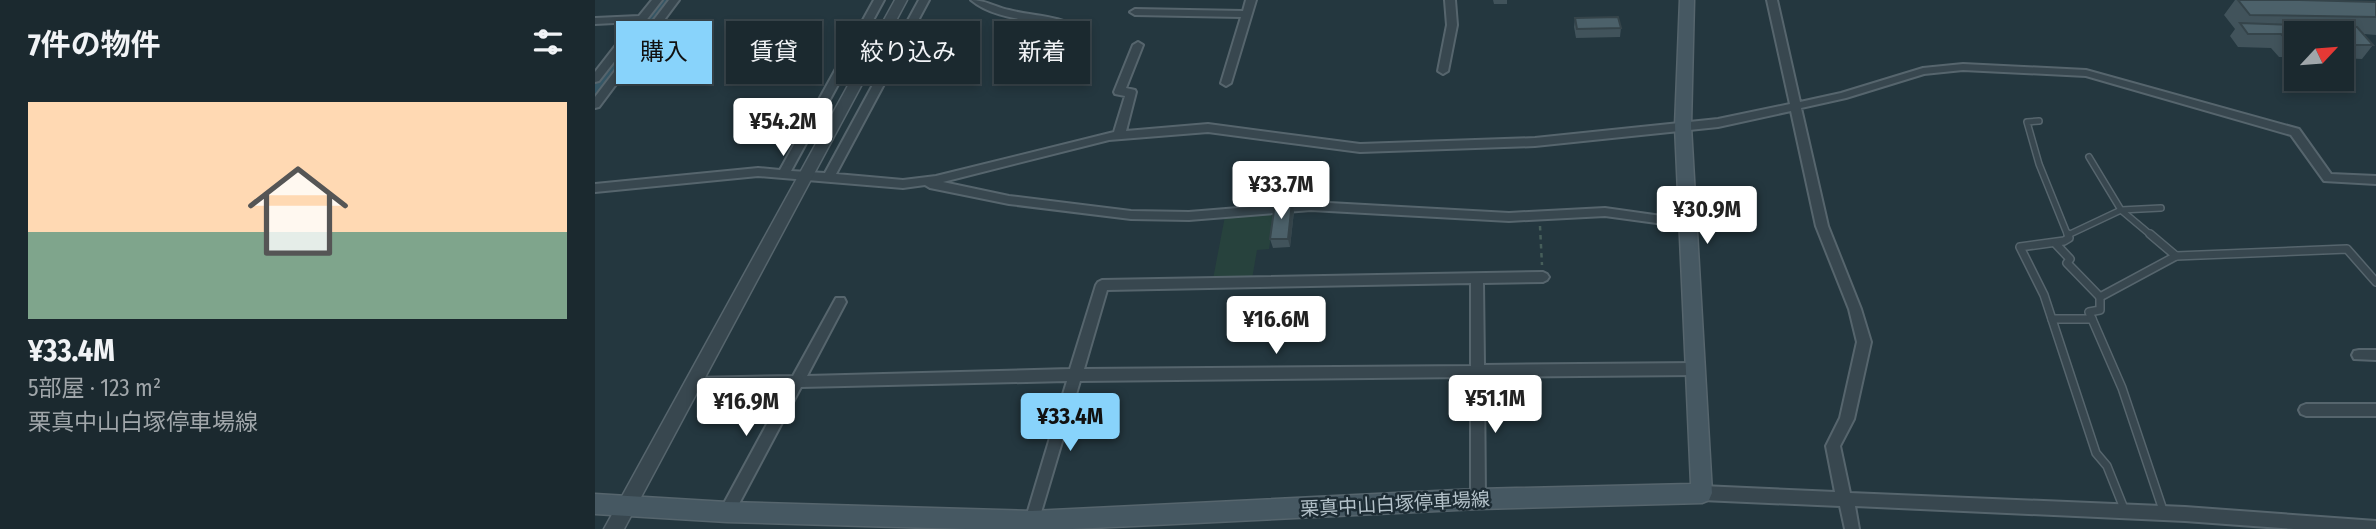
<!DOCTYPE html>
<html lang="ja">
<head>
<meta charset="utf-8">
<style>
  :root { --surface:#1b292f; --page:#243137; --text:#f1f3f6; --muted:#a0a6aa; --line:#39454b; --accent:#88d3fb }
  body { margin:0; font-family:"Fira Sans Condensed","Noto Sans JP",sans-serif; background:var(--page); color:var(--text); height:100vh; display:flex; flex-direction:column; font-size:26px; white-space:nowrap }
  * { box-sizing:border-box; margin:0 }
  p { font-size:23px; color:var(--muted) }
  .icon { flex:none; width:38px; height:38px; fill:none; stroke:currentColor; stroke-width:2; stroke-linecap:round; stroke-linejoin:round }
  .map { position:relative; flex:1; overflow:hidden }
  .panel { display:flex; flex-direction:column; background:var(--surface); width:595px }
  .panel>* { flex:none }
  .top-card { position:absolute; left:21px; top:21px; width:665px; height:63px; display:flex; gap:14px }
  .needle { width:46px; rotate:64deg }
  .tools { position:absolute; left:1689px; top:21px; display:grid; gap:14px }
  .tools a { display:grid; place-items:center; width:70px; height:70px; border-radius:0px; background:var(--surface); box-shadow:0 4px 10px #0003,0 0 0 2px var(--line); font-size:35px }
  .price { position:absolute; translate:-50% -60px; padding:0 16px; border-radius:7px; background:#fff; color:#222; font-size:23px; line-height:46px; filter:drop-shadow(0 2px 4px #0008) }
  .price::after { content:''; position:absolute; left:50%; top:42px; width:21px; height:16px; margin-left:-10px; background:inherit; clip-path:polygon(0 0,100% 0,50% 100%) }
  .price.current { background:var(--accent); color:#111 }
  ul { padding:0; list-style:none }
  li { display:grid; align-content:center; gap:14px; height:371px; padding:0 28px }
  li+li { border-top:2px solid var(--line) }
  li span { display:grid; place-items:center; height:217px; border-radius:0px; color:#555 }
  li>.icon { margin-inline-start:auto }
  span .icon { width:126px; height:126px; fill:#fffc; stroke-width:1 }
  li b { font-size:30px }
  h2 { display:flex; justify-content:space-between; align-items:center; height:84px; padding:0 28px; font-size:30px }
  .pill { padding:0 24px; border-radius:0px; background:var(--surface); box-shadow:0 4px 10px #0003,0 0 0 2px var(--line); font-size:24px; line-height:63px }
  .pill.current { background:var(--accent); color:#111 }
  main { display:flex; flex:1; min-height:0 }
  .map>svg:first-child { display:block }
  .green { fill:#27423d }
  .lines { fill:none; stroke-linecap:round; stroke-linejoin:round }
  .river { fill:#355665; fill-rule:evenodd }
  .service-far1-casing { stroke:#56656d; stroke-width:8 }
  .service-casing { stroke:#56656d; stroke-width:10 }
  .minor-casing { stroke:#56656d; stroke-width:4 }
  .tertiary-casing { stroke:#56656d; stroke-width:3 }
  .secondary-casing { stroke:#56656d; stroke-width:3 }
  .path { stroke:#465e5a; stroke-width:2.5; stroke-dasharray:4.5 4.5; stroke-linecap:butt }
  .service-far1 { stroke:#38474f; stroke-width:5 }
  .service { stroke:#38474f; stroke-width:7 }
  .minor { fill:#38474f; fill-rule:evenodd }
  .tertiary { fill:#38474f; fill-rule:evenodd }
  .secondary { fill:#465862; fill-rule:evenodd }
  .wall { fill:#41535b }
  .shaded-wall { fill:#35444a }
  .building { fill:#4c616a; stroke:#35444a; stroke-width:2 }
  .labels { text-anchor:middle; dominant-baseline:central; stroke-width:5; stroke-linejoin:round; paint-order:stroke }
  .street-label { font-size:19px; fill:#b4c2ca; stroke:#1d2c34 }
</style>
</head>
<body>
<main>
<section class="panel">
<h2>7件の物件<svg class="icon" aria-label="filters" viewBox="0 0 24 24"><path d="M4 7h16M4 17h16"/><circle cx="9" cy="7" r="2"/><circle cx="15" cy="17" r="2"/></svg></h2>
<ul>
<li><span style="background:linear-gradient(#ffd9b3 60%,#7fa58c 0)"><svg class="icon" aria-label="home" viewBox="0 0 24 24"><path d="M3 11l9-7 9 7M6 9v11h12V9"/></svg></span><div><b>¥33.4M</b><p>5部屋 · 123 m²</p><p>栗真中山白塚停車場線</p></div></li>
</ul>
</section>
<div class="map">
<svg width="1781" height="529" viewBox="0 0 1781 529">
  <rect width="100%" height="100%" fill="#24373f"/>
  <polygon class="green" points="680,211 674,249 662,250 657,279 618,279 630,216"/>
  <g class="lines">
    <polygon class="river" points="58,0 80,0 8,96 0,98 0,74"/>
    <g class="service-far1-casing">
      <g id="service-far1">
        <polyline points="1444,121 1432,122 1444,164 1473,236"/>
        <polyline points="1494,157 1526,210 1557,236"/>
        <polyline points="1473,235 1526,210 1566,208"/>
      </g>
    </g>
    <g class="service-casing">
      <g id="service">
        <polyline points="1473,234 1474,238 1469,241 1425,247 1449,295 1501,453 1512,466 1530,511"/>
        <polyline points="1555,234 1581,256"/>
        <polyline points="1460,243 1475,259 1472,263 1505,297"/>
        <polyline points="1457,319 1497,319"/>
        <polyline points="1569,513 1527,388 1494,312 1505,310 1505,297 1581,256 1752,249 1781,282"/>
      </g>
    </g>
    <g class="minor-casing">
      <g id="minor">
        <polygon points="57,0 67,0 4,81 0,82 0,72 39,22 0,24 0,18 44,16"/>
        <polygon points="74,0 84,0 4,107 0,108 0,97"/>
        <polygon points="279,0 289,0 196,171 230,173 324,0 334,0 241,174 308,180 341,176 519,132 530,96 520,94 519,92 538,45 543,42 548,45 531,88 540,90 541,92 531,131 613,124 765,144 940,138 1123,119 1195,104 1172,0 1182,0 1205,102 1246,93 1328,68 1368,64 1491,70 1704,129 1736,174 1781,176 1781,184 1729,181 1696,135 1491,76 1368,70 1329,74 1251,98 1206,108 1233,226 1266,309 1276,342 1259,419 1245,446 1255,493 1590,507 1781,521 1781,529 1699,529 1590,521 1260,506 1264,529 1250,529 1245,506 1107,500 1102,498 1100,493 1102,488 1107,486 1240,492 1231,446 1245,418 1262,342 1254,309 1221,226 1196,111 1123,127 940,146 765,152 613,132 514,140 348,182 414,196 536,211 594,212 716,202 914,213 1010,208 1095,220 1097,223 1095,226 1091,227 1010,216 914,221 716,210 594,220 536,219 414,204 335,188 330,185 308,188 163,176 0,192 0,184 163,168 185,170"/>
        <path d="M376,0C390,0 400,7 414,10C436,16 466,15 484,29L479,32C470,29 461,26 452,24C427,19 396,17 376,0Z"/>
        <polygon points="651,0 661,0 636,83 631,86 626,83 646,17 540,15 535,12 540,9 648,11"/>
        <polygon points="850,0 860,0 862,25 853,71 848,74 843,71 852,25"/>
        <path d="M948,272L952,274L954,277L952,280L948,282L888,283L889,365L1100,363L1105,365L1107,369L1105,373L1100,375L889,377L890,499L888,504L883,506L878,504L876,499V377L485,381L442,526L437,528L432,526L430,521L472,381L206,387L137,517L132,519L127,517L125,512L127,507L192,387L97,390L92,388L90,384L92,380L97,378L198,376L241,298H249L251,302L212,376L475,369L501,285L503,282L507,280ZM876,283V366L489,369L512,290Z"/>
        <polygon points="1764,350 1781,350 1781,360 1759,359 1757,355 1759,351"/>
        <polygon points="1711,404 1781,404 1781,416 1711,416 1706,414 1704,410 1706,406"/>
      </g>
    </g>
    <g class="tertiary-casing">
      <polygon id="tertiary" points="300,0 312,0 29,529 9,529"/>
    </g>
    <g class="secondary-casing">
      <polygon id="secondary" points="1085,0 1099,0 1096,126 1117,493 1114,500 1107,503 883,509 477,529 371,529 132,522 0,514 0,494 132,502 437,511 883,489 1096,484 1080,126"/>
    </g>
    <polyline class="path" points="945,226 947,265"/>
    <use href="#service-far1" class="service-far1"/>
    <use href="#service" class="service"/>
    <use href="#minor" class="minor"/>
    <use href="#tertiary" class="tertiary"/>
    <use href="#secondary" class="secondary"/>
  </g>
  <g class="wall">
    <polygon points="898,0 912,0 912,4 899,4"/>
    <polygon points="1640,0 1705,0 1781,2 1781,35 1769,34 1778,45 1767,59 1746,58 1746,33 1701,33 1701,57 1684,57 1676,48 1643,47 1635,36 1640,29 1629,15"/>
    <polygon points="980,18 1026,28 1025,37 981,38 979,27"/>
    <polygon points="699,211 695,247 678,248 675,239"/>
  </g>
  <polygon class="shaded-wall" points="697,202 699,211 695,247 693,239"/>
  <g class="building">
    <polygon points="1643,0 1705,0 1781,2 1781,17 1655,15"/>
    <polygon points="1023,17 1026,28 982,29 980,18"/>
    <polygon points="1645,23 1762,27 1778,45 1746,45 1746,33 1701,33 1701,43 1695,43 1686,34 1653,34"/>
    <polygon points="697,202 693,239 675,239 680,203"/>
  </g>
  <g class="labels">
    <g class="street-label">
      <text transform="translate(800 504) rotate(-3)">栗真中山白塚停車場線</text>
    </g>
  </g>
</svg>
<div class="tools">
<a><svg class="needle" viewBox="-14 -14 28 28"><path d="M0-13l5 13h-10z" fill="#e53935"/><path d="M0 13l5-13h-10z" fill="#a0a6aa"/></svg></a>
</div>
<b class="price" style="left:188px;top:158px">¥54.2M</b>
<b class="price" style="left:686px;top:221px">¥33.7M</b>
<b class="price" style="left:1112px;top:246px">¥30.9M</b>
<b class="price" style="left:681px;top:356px">¥16.6M</b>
<b class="price" style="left:900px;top:435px">¥51.1M</b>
<b class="price" style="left:151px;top:438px">¥16.9M</b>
<b class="price current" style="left:475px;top:453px">¥33.4M</b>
<div class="top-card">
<a class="pill current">購入</a>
<a class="pill">賃貸</a>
<a class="pill">絞り込み</a>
<a class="pill">新着</a>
</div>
</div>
</main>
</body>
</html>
